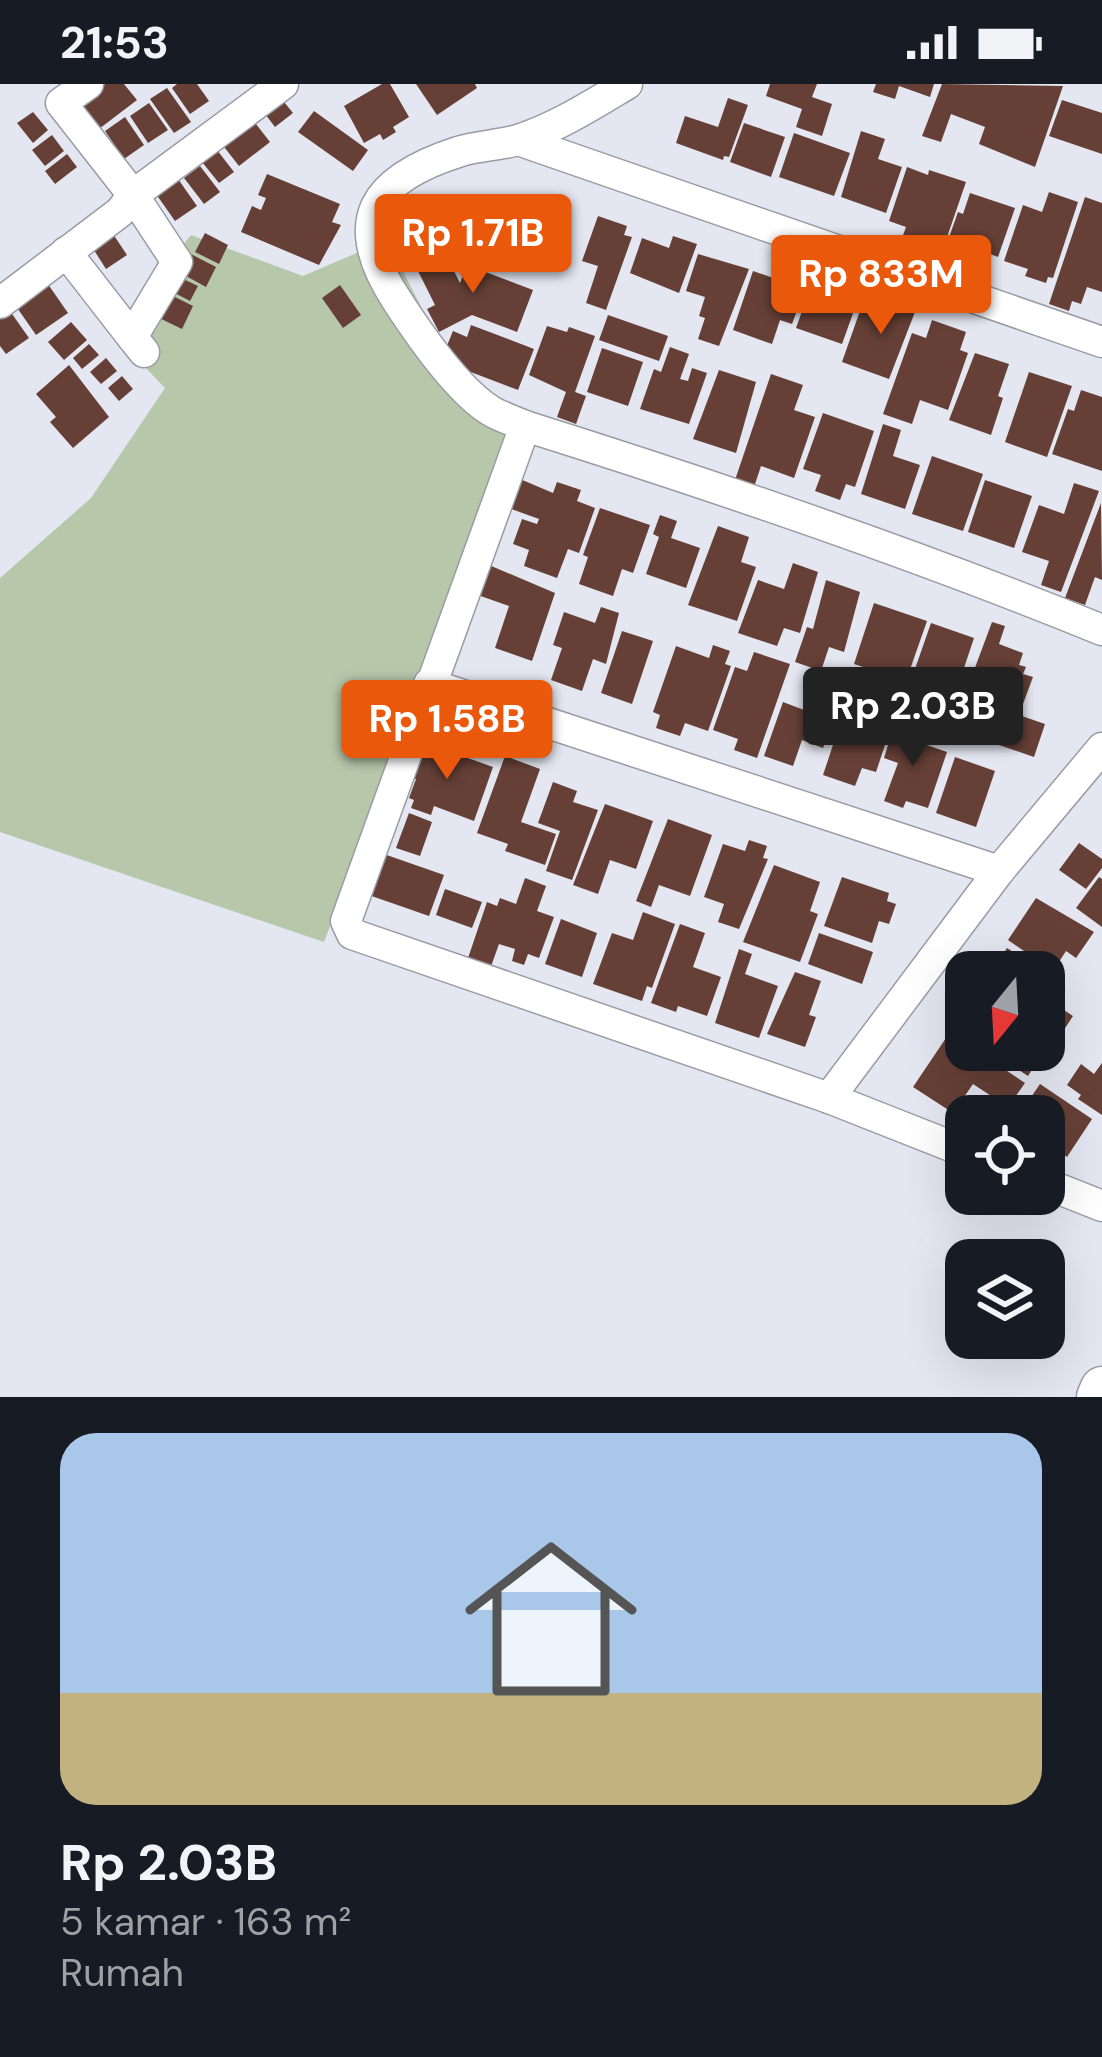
<!DOCTYPE html>
<html lang="id">
<head>
<meta charset="utf-8">
<style>
  :root { --surface:#171b24; --page:#242831; --text:#f1f3f6; --muted:#9ea1a6; --line:#363941; --accent:#ea580c }
  body { margin:0; font-family:"DM Sans",sans-serif; background:var(--page); color:var(--text); height:100vh; display:flex; flex-direction:column; font-size:45px; white-space:nowrap }
  * { box-sizing:border-box; margin:0 }
  p { font-size:39px; color:var(--muted) }
  .icon { flex:none; width:66px; height:66px; fill:none; stroke:currentColor; stroke-width:2; stroke-linecap:round; stroke-linejoin:round }
  .map { position:relative; height:1313px; overflow:hidden }
  .sheet { display:flex; flex-direction:column; background:var(--surface); flex:1 }
  .sheet>* { flex:none }
  .needle { width:78px; rotate:198deg }
  .controls { position:absolute; left:945px; top:867px; display:grid; gap:24px }
  .controls a { display:grid; place-items:center; width:120px; height:120px; border-radius:24px; background:var(--surface); box-shadow:0 12px 48px #0002; font-size:60px }
  .price { position:absolute; translate:-50% -102px; padding:0 27px; border-radius:12px; background:var(--accent); color:#fff; font-size:39px; line-height:78px; filter:drop-shadow(0 3px 6px #0008) }
  .price::after { content:''; position:absolute; left:50%; top:72px; width:36px; height:27px; margin-left:-18px; background:inherit; clip-path:polygon(0 0,100% 0,50% 100%) }
  .price.selected { background:#222; color:#fff }
  ul { padding:0; list-style:none }
  li { display:grid; align-content:center; gap:24px; height:636px; padding:0 60px }
  li+li { border-top:3px solid var(--line) }
  li span { display:grid; place-items:center; height:372px; border-radius:36px; color:#555 }
  li>.icon { margin-inline-start:auto }
  span .icon { width:216px; height:216px; fill:#fffc; stroke-width:1 }
  li b { font-size:51px }
  .status { display:flex; justify-content:space-between; align-items:center; height:84px; padding:0 60px; background:var(--surface); direction:ltr }
  .status svg { height:33px; fill:currentColor }
  .map>svg:first-child { display:block }
  .green { fill:#b6c7aa }
  .building { fill:#664036 }
  .lines { fill:none; stroke-linecap:round; stroke-linejoin:round }
  .street-casing { stroke:#999ca4; stroke-width:33 }
  .secondary-casing { stroke:#999ca4; stroke-width:45 }
  .street { stroke:#fff; stroke-width:30 }
  .secondary { stroke:#fff; stroke-width:42 }
</style>
</head>
<body>
<div class="status"><b>21:53</b><svg viewBox="0 0 49 12"><path d="M0 12V9h3v3zM5 12V6h3v6zM10 12V3h3v9zM15 12V0h3v12zM26 1h20v11H26zM47 4h2v5h-2z"/></svg></div>
<div class="map">
<svg width="1102" height="1313" viewBox="0 0 1102 1313">
  <rect width="100%" height="100%" fill="#e4e7f1"/>
  <polygon class="green" points="191,151 303,192 387,156 434,248 519,348 324,858 0,748 0,494 91,414 165,304 111,248"/>
  <g class="building">
    <polygon points="105,0 124,0 137,16 95,48 76,23"/>
    <polygon points="177,0 197,0 209,17 190,30 172,4"/>
    <polygon points="382,0 390,0 409,33 393,43 396,48 383,56 380,50 364,59 344,22"/>
    <polygon points="416,0 475,0 477,4 437,31"/>
    <polygon points="770,0 817,0 812,13 832,20 822,52 796,43 802,25 766,12"/>
    <polygon points="876,0 934,0 930,13 899,2 895,15 873,8"/>
    <polygon points="942,0 1063,2 1035,83 979,60 985,43 951,30 941,58 922,52"/>
    <polygon points="167,4 191,38 174,49 150,15"/>
    <polygon points="280,13 293,29 275,43 262,26"/>
    <polygon points="728,14 748,21 729,73 724,72 723,76 676,59 685,32 718,43"/>
    <polygon points="1062,16 1102,29 1102,70 1049,52"/>
    <polygon points="149,19 168,46 148,59 130,32"/>
    <polygon points="314,27 368,66 353,87 298,48"/>
    <polygon points="33,28 48,46 33,59 17,39"/>
    <polygon points="125,33 144,61 124,75 105,47"/>
    <polygon points="252,35 270,58 239,82 221,59"/>
    <polygon points="744,39 785,53 771,93 730,78"/>
    <polygon points="861,47 885,55 878,75 902,83 886,129 841,113"/>
    <polygon points="794,49 850,69 834,112 779,93"/>
    <polygon points="52,51 64,67 45,82 32,66"/>
    <polygon points="217,66 234,88 219,99 202,78"/>
    <polygon points="67,70 77,83 55,100 45,87"/>
    <polygon points="200,82 220,108 204,120 184,94"/>
    <polygon points="907,83 928,91 929,86 966,98 945,159 929,154 926,162 902,154 906,143 889,137"/>
    <polygon points="267,90 340,120 332,138 341,141 319,181 241,148 252,122 261,126 266,114 258,111"/>
    <polygon points="178,95 197,122 175,137 156,110"/>
    <polygon points="1049,108 1078,118 1053,194 1048,193 1046,199 1025,192 1028,185 1004,177 1023,121 1042,128"/>
    <polygon points="970,109 1015,124 998,173 972,163 965,185 941,176 958,128 963,130"/>
    <polygon points="1085,113 1102,119 1102,208 1087,203 1081,220 1072,217 1069,227 1049,220"/>
    <polygon points="598,132 627,142 624,151 632,153 606,226 586,219 598,182 582,177"/>
    <polygon points="205,149 228,161 219,180 195,168"/>
    <polygon points="113,150 127,171 106,185 92,163"/>
    <polygon points="673,152 697,160 679,209 630,189 642,154 669,164"/>
    <polygon points="187,168 216,183 206,203 177,187"/>
    <polygon points="698,170 749,185 719,262 698,255 705,234 699,232 705,213 686,207"/>
    <polygon points="446,171 460,199 467,181 533,206 517,248 472,231 439,248 427,225 435,221 417,185"/>
    <polygon points="753,187 782,197 785,188 801,193 797,203 805,205 792,240 780,236 772,260 733,246"/>
    <polygon points="175,191 198,202 190,217 167,205"/>
    <polygon points="43,193 68,229 36,251 11,215"/>
    <polygon points="340,201 361,231 343,244 322,214"/>
    <polygon points="810,205 856,221 842,260 796,244"/>
    <polygon points="165,208 193,222 182,245 153,231"/>
    <polygon points="901,209 920,215 889,295 842,278 861,224 881,231 884,222 895,226"/>
    <polygon points="5,220 29,254 6,270 0,262 0,223"/>
    <polygon points="608,231 668,252 659,277 599,256"/>
    <polygon points="932,236 966,248 960,266 968,269 948,326 920,316 912,340 883,330 912,249 926,254"/>
    <polygon points="71,238 87,256 64,276 48,258"/>
    <polygon points="471,241 534,265 518,306 455,282 458,274 444,269 453,247 467,253"/>
    <polygon points="547,242 567,248 569,243 595,252 575,308 586,312 576,340 557,333 566,308 529,291"/>
    <polygon points="89,260 99,271 82,285 73,274"/>
    <polygon points="670,263 689,270 680,295 688,297 692,284 707,289 689,340 640,325 654,285 661,288"/>
    <polygon points="602,264 643,278 628,322 587,308"/>
    <polygon points="975,269 1009,280 998,312 1003,314 991,351 949,336"/>
    <polygon points="106,274 117,287 101,300 90,288"/>
    <polygon points="69,281 109,333 73,364 50,338 56,333 36,310"/>
    <polygon points="719,286 756,298 736,369 693,355"/>
    <polygon points="1029,288 1072,302 1047,373 1005,358"/>
    <polygon points="771,290 803,301 794,326 815,333 794,394 761,382 753,406 734,399"/>
    <polygon points="122,292 133,305 119,317 108,304"/>
    <polygon points="1081,306 1102,313 1102,387 1052,370 1068,325 1074,327"/>
    <polygon points="823,329 874,347 855,403 846,400 840,416 815,407 821,391 803,385"/>
    <polygon points="883,340 901,346 893,372 920,381 905,425 861,410"/>
    <polygon points="932,372 983,390 963,447 912,430"/>
    <polygon points="513,392 553,409 557,398 581,406 577,417 595,424 579,469 568,465 557,494 524,482 529,466 513,460 522,435 537,440 539,435 503,422"/>
    <polygon points="985,396 1032,412 1014,464 968,448"/>
    <polygon points="1074,399 1099,407 1061,508 1041,501 1049,477 1022,468 1039,421 1064,430"/>
    <polygon points="1101,419 1102,496 1095,493 1085,521 1065,514"/>
    <polygon points="600,424 650,441 633,489 622,485 613,512 579,500 588,473 583,471"/>
    <polygon points="660,431 677,437 671,454 700,464 686,504 646,490 659,453 653,450"/>
    <polygon points="718,442 749,453 741,478 756,483 737,537 688,521"/>
    <polygon points="482,478 555,509 532,577 495,564 509,522 472,509"/>
    <polygon points="793,479 818,488 800,549 784,544 777,562 738,549 758,496 784,505"/>
    <polygon points="826,496 860,508 844,568 829,563 821,587 795,578 807,543 813,545"/>
    <polygon points="874,519 927,537 906,597 854,580"/>
    <polygon points="601,523 619,529 606,580 593,575 582,607 551,596 562,564 553,561 564,528 595,539"/>
    <polygon points="992,538 1005,542 999,560 1023,569 1019,581 1026,583 1023,590 1033,593 1020,628 1010,628 1045,640 1034,673 973,652 979,635 970,631 983,592 973,589"/>
    <polygon points="931,539 974,554 952,620 908,605"/>
    <polygon points="622,547 653,557 632,620 601,609"/>
    <polygon points="713,561 730,567 725,580 731,582 708,647 685,639 680,652 656,644 660,631 653,628 676,562 709,574"/>
    <polygon points="754,568 790,580 757,674 734,666 738,655 713,646 735,583 747,587"/>
    <polygon points="845,603 868,611 862,627 879,633 872,654 886,658 876,688 862,684 855,702 823,691 842,634 834,632"/>
    <polygon points="783,618 833,637 823,664 802,656 793,682 764,672"/>
    <polygon points="894,642 917,650 915,657 947,668 928,724 906,717 903,724 884,717 898,679 884,674"/>
    <polygon points="429,660 493,683 474,737 434,722 431,731 411,724 414,716 409,714 416,695 404,691 413,665 425,669"/>
    <polygon points="505,672 540,685 521,738 556,750 545,781 505,767 508,760 477,749"/>
    <polygon points="955,673 995,687 976,743 936,729"/>
    <polygon points="553,698 577,707 573,718 598,726 572,796 546,787 560,747 538,739"/>
    <polygon points="605,720 653,737 636,785 610,776 598,810 573,801"/>
    <polygon points="409,729 432,738 420,772 396,764"/>
    <polygon points="668,735 712,751 690,812 659,801 651,823 636,817"/>
    <polygon points="749,756 767,762 763,774 768,775 739,845 718,838 724,820 704,813 723,760 745,767"/>
    <polygon points="1079,759 1102,775 1102,784 1086,805 1059,786"/>
    <polygon points="378,768 444,791 429,832 363,809"/>
    <polygon points="774,781 820,798 810,827 818,830 800,878 743,858"/>
    <polygon points="842,793 889,809 887,817 896,820 889,840 879,837 872,859 824,842"/>
    <polygon points="1099,793 1102,795 1102,843 1076,824"/>
    <polygon points="525,794 546,802 537,827 554,833 539,874 528,870 524,881 512,877 515,865 499,860 489,888 466,880 487,818 497,822 500,814 516,820"/>
    <polygon points="445,805 482,818 472,844 436,831"/>
    <polygon points="1036,814 1094,848 1076,874 1066,867 1053,887 1008,856"/>
    <polygon points="643,828 675,840 652,904 647,902 642,917 593,900 612,849 633,856"/>
    <polygon points="561,835 597,849 582,893 545,880"/>
    <polygon points="680,840 705,849 693,883 721,893 707,932 678,922 676,928 651,919"/>
    <polygon points="819,849 873,868 862,900 808,880"/>
    <polygon points="1007,864 1058,897 1047,915 1073,932 1058,955 1044,946 1044,888 991,888"/>
    <polygon points="739,865 752,870 745,890 778,902 759,954 715,939"/>
    <polygon points="795,888 821,897 809,931 816,933 805,963 767,950"/>
    <polygon points="948,951 966,966 983,971 1025,999 1008,1023 973,1000 953,1029 913,1003"/>
    <polygon points="1044,953 1050,957 1028,992 1006,978 1013,966 1044,966"/>
    <polygon points="1102,979 1102,1031 1078,1015 1081,1011 1067,1001 1081,980 1094,990"/>
    <polygon points="1040,1000 1092,1035 1067,1073 1044,1057 1044,1032 1018,1032"/>
  </g>
  <g class="lines">
    <g class="street-casing">
      <g id="street">
        <polyline points="88,0 61,19 133,111 177,178 132,253 144,268"/>
        <path d="M627,0C592,21 559,42 521,55C501,62 478,61 458,68C374,95 345,136 396,215C418,249 457,306 491,327C501,333 514,337 525,342L346,837L352,850L829,1014L966,1068"/>
        <polyline points="518,56 1102,258"/>
        <polyline points="66,168 132,253"/>
        <polyline points="0,219 120,128 133,111 283,0"/>
        <path d="M525,342C719,403 913,469 1102,546"/>
        <polyline points="429,600 999,787"/>
        <polyline points="829,1014 999,787 1102,664"/>
        <polyline points="1044,1099 1102,1122"/>
      </g>
    </g>
    <g class="secondary-casing">
      <polyline id="secondary" points="1098,1313 1102,1304"/>
    </g>
    <use href="#street" class="street"/>
    <use href="#secondary" class="secondary"/>
  </g>
</svg>
<div class="controls">
<a><svg class="needle" viewBox="-14 -14 28 28"><path d="M0-13l5 13h-10z" fill="#e53935"/><path d="M0 13l5-13h-10z" fill="#9ea1a6"/></svg></a>
<a><svg class="icon" aria-label="locate" viewBox="0 0 24 24"><circle cx="12" cy="12" r="6"/><path d="M12 2v4M12 18v4M2 12h4M18 12h4"/></svg></a>
<a><svg class="icon" aria-label="layers" viewBox="0 0 24 24"><path d="M12 4l9 5-9 5-9-5zM3 14l9 5 9-5"/></svg></a>
</div>
<b class="price" style="left:473px;top:212px">Rp 1.71B</b>
<b class="price" style="left:881px;top:253px">Rp 833M</b>
<b class="price selected" style="left:913px;top:685px">Rp 2.03B</b>
<b class="price" style="left:447px;top:698px">Rp 1.58B</b>
</div>
<section class="sheet">
<ul>
<li><span style="background:linear-gradient(#a9c7e8 70%,#c2b280 0)"><svg class="icon" aria-label="home" viewBox="0 0 24 24"><path d="M3 11l9-7 9 7M6 9v11h12V9"/></svg></span><div><b>Rp 2.03B</b><p>5 kamar · 163 m²</p><p>Rumah</p></div></li>
</ul>
</section>
</body>
</html>
